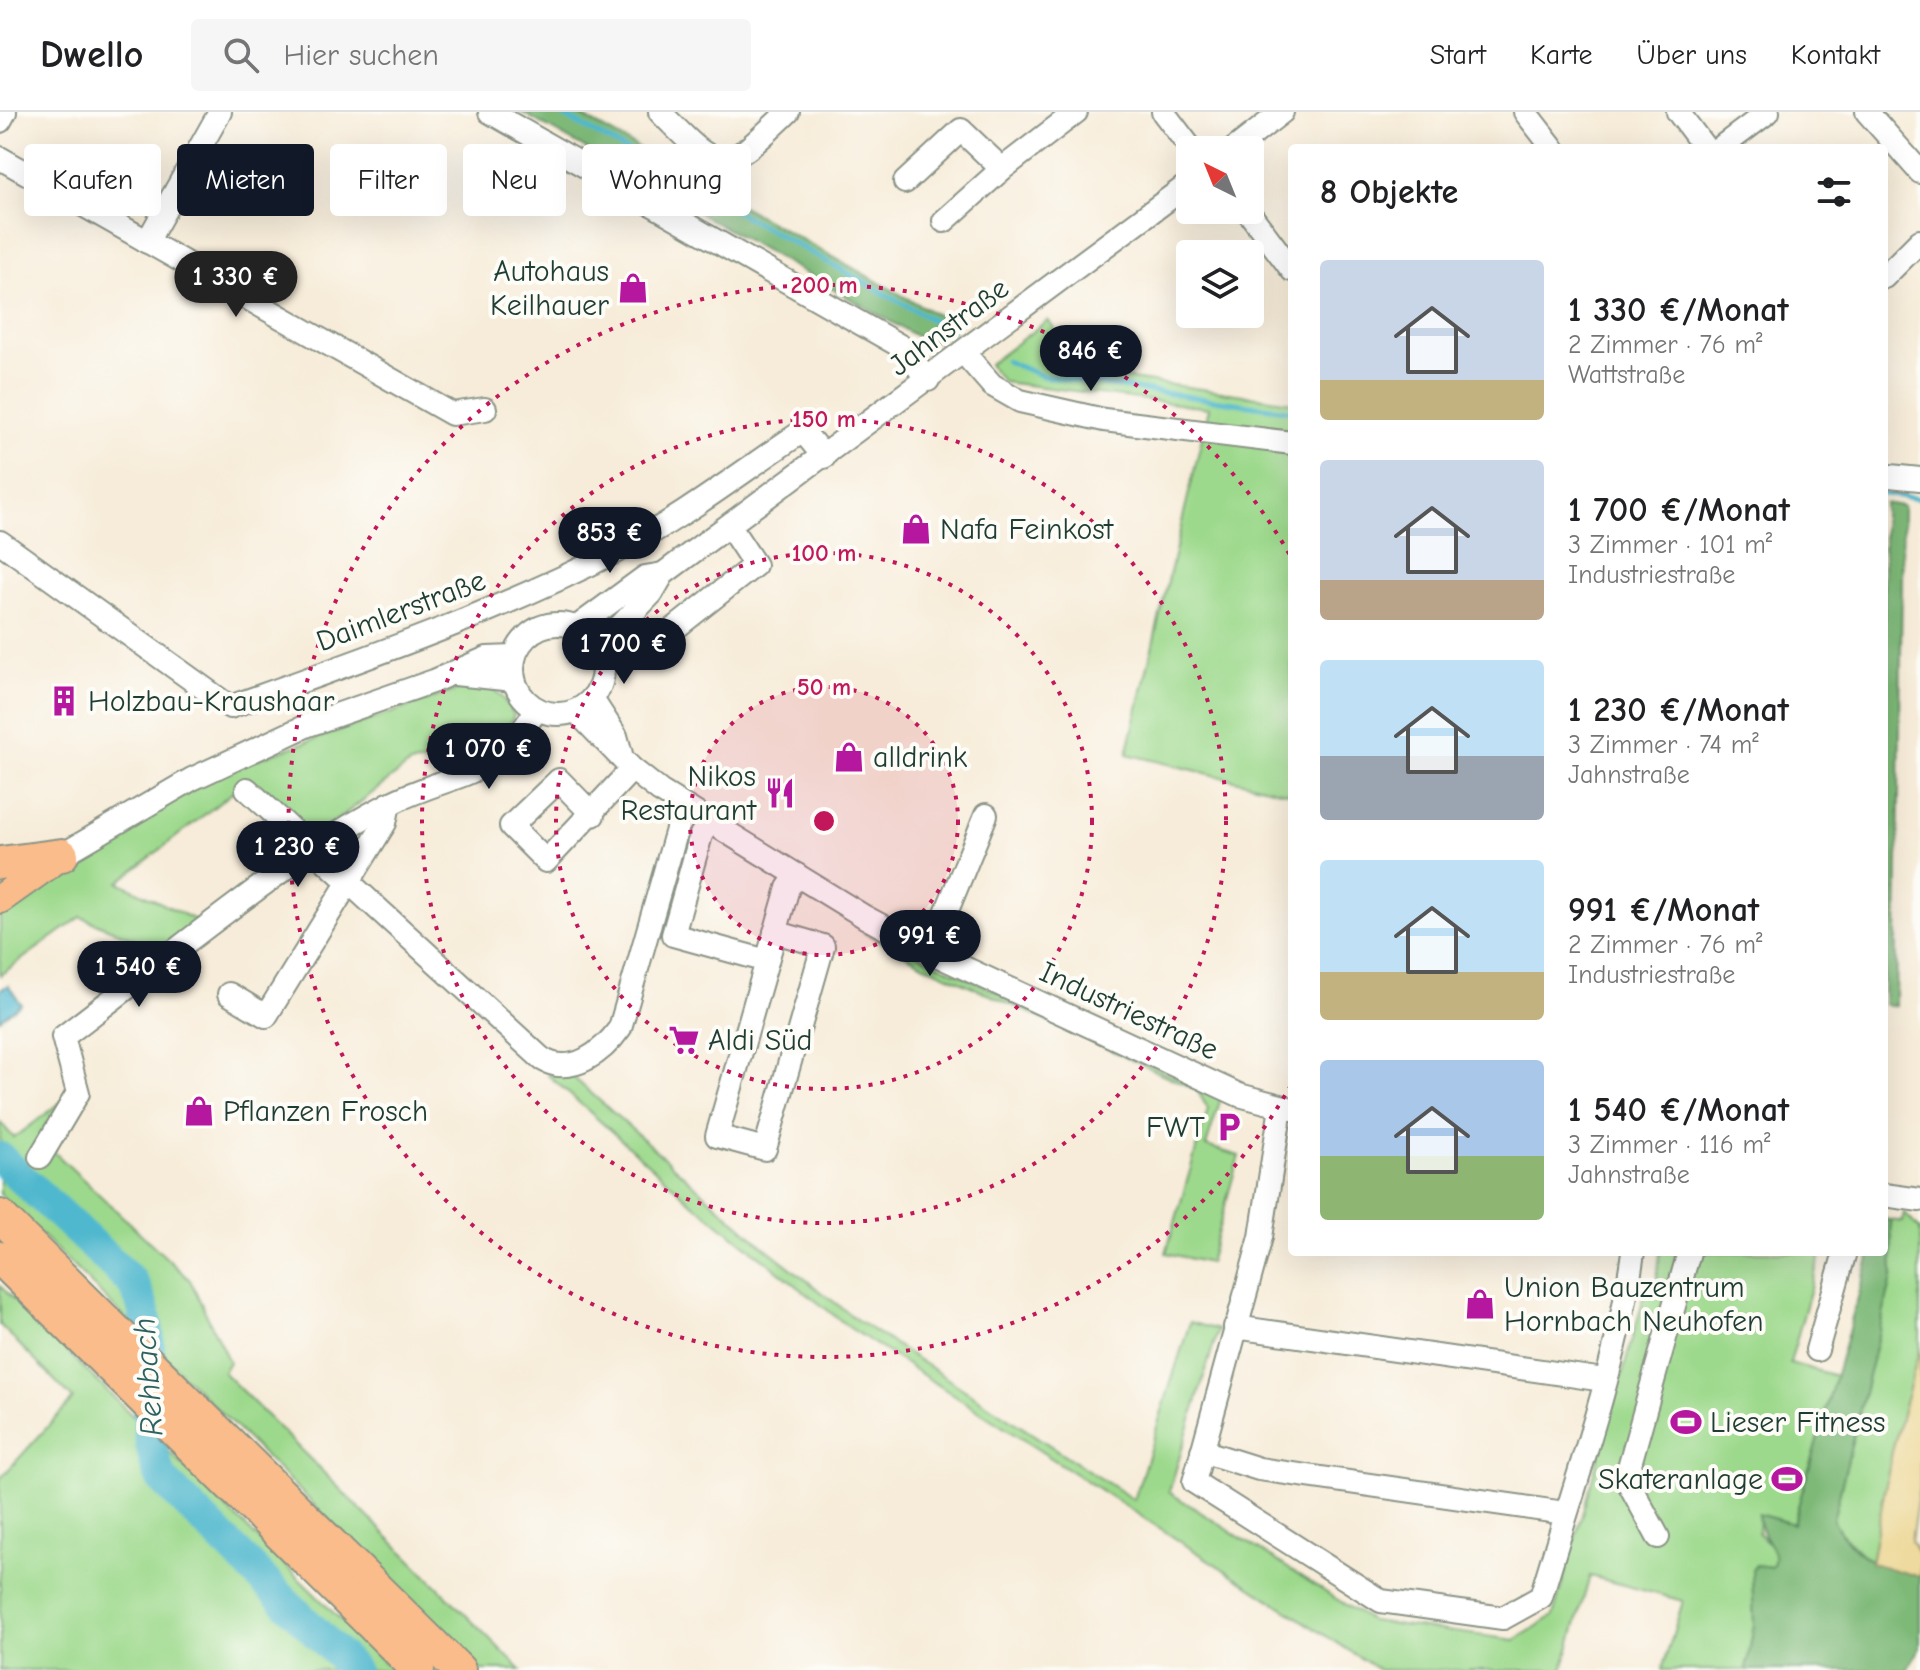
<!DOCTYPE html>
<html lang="de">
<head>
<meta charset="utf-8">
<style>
  :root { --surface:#fff; --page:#f6f6f6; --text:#202124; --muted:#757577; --line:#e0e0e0; --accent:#111827 }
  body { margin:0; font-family:"Comic Neue",sans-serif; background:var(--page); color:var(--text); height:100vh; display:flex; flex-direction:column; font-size:30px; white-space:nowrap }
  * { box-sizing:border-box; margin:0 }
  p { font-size:26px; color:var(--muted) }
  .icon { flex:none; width:44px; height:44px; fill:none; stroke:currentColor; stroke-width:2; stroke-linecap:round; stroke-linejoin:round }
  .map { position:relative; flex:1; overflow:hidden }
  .details { position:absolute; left:1288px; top:32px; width:600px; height:1112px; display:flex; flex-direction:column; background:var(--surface); border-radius:8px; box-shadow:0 8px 32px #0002 }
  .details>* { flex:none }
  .hud { position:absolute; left:24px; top:32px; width:760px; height:72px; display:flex; gap:16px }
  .needle { width:52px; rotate:317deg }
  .tools { position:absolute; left:1176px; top:24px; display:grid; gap:16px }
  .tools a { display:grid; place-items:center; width:88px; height:88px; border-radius:8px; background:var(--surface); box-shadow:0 8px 32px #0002; font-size:40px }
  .price { position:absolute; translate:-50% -68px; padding:0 18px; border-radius:28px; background:var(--accent); color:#fff; font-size:26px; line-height:52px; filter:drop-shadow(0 2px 4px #0008) }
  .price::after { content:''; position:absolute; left:50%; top:48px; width:24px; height:18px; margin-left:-12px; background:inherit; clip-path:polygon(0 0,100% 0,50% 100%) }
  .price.active { background:#222; color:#fff }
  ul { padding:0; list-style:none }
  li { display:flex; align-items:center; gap:24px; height:200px; padding:0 32px }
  li span { display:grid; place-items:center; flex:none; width:224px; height:160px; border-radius:8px; color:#555 }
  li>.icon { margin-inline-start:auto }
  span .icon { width:96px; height:96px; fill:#fffc; stroke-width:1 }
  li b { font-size:34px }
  h2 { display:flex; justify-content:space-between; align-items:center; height:96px; padding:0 32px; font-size:34px }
  .tag { padding:0 28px; border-radius:8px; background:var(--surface); box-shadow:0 8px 32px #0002; font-size:28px; line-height:72px }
  .tag.active { background:var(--accent); color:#fff }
  header { display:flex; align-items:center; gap:48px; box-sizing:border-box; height:112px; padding:0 40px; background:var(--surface); border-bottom:2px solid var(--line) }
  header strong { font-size:38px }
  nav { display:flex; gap:44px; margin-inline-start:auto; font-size:28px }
  .search { width:560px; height:72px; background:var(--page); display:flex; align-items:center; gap:20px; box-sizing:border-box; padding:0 28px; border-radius:8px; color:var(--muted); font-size:30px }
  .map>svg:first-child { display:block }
  .green { fill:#9dd98c; stroke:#5e8b60; stroke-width:2 }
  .forest { fill:#7eb978; stroke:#4e7b56; stroke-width:2 }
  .sand { fill:#eeda9e; stroke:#868c69; stroke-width:2 }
  .water { fill:#50b8ce; stroke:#387a81; stroke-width:2 }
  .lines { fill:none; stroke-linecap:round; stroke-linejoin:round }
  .stream { stroke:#50b8ce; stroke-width:5 }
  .river { stroke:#50b8ce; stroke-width:32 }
  .minor-casing { stroke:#8b9486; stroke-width:26 }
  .major-casing { stroke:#8b9486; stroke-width:32 }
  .highway-casing { stroke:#8b9486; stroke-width:36 }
  .minor { stroke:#fff; stroke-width:22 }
  .major { stroke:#f9bc8a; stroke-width:28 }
  .highway { stroke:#f9bc8a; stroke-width:32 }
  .ring { fill:none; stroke:#c2185b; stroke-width:4; stroke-dasharray:4 8 }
  .labels { text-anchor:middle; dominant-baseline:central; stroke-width:8; stroke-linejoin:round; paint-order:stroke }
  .poi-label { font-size:30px; fill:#1f3d34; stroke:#fdfcf7; text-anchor:start }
  .street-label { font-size:30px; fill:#1f3d34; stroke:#fdfcf7 }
  .water-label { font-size:32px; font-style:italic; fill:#2e6262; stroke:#fdfcf7 }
  .centre { fill:#c2185b; stroke:#fdfcf7; stroke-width:4 }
  .ring-label { font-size:24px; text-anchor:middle; font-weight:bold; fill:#c2185b; stroke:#fdfcf7; stroke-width:8; stroke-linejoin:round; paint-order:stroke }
</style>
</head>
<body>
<header>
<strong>Dwello</strong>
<div class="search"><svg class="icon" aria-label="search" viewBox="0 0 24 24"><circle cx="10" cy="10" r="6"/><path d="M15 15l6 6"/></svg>Hier suchen</div>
<nav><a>Start</a><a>Karte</a><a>Über uns</a><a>Kontakt</a></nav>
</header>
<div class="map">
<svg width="1920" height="1558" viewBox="0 0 1920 1558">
  <rect width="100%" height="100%" fill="#fdfcf7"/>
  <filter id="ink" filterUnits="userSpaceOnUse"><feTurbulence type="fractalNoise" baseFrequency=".0125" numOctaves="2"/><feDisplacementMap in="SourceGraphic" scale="16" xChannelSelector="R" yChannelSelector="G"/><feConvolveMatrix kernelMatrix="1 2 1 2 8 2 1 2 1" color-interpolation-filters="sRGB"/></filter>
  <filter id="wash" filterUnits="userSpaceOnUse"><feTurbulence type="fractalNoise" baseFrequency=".006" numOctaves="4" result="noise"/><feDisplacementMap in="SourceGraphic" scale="32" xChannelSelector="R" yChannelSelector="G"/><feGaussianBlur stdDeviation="1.8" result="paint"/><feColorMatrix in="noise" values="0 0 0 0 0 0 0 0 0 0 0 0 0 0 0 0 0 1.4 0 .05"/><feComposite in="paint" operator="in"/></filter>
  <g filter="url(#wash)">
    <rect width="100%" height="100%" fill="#f7ecd9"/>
    <g class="green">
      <polygon points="1048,208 1090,261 1292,290 1292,682 1127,642 1209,296 1003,270 989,252"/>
      <path d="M472,573C496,573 502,583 514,603L497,635L472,646L410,652L310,729L247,669L119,770L201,811L163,839L81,805L0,863V803L109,727L225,658Z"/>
      <polygon points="866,818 1221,986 1206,1034 1239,1044 1209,1151 1166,1141 1208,997 1197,978 925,853 864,821"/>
      <path d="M564,957L762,1133L857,1208L1134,1388L1190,1210L1218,1218L1169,1380L1371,1509L1515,1528L1553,1504L1647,1175L1656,1177L1660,1140H1821L1790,1251L1836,1264L1793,1412L1759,1402L1758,1420C1768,1432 1780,1440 1772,1455L1756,1453L1752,1458L1754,1513L1746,1558H1662L1683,1489L1590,1464L1563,1558H1379L850,1216L689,1088L548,963Z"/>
      <polygon points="68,985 54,1040 190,1168 229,1250 223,1260 521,1558 481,1558 0,1082 0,1010 14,1026"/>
      <polygon points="1904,1101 1920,1117 1920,1236 1892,1340 1871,1451 1840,1421 1833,1408 1893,1162 1891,1108 1902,1110"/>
      <polygon points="0,1174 392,1558 0,1558 0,1367 73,1287 0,1213"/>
    </g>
    <g class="forest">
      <polygon points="521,0 574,0 955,213 930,232"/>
      <polygon points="1884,391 1903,394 1896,894 1884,892"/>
      <path d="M1884,1107L1891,1108L1893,1162L1833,1408C1854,1448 1879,1453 1920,1465V1535L1907,1558H1746L1754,1513L1752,1458L1756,1453L1772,1455C1781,1436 1759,1428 1758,1402L1793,1412L1871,1140H1884Z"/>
    </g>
    <polygon class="sand" points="1920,1236 1920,1369 1911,1429 1920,1445 1920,1465 1871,1451 1892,1340"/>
    <polygon class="water" points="8,873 21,892 0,907 0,878"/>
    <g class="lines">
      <g class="stream">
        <polyline points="557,0 952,219"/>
        <polyline points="1006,249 1042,264 1292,299"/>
        <polyline points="1884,382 1920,387"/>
      </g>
      <path class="river" d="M0,1046L131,1169C169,1229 131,1305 162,1367L354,1558"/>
    </g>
  </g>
  <g filter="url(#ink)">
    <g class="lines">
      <g class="minor-casing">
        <g id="minor">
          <polyline points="490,0 902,235 928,268"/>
          <path d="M660,0C723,65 723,62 788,0"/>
          <polyline points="1163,0 1192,38"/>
          <polyline points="1525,0 1553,36"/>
          <polyline points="1678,0 1705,36"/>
          <polyline points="1867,0 1920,60"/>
          <polyline points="0,9 5,0"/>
          <polyline points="1720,36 1768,0"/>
          <polyline points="1233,38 1282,0"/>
          <polyline points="0,46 452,302 485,297"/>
          <polyline points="905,70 961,18 1002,57"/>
          <polyline points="1247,98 1292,158"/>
          <polyline points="944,109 1002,57 1076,0"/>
          <polyline points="147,130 220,0"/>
          <polyline points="1884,165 1920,129"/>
          <polyline points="964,241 992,273 1020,289 1104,308 1292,331"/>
          <polyline points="1890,364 1920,367"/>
          <path d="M0,430L230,595C361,548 494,502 619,438C685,405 742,359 803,319L824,345"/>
          <circle cx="558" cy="557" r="45"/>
          <polyline points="577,515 645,465 663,462"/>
          <polyline points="599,536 652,481 663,462 1190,71"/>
          <polyline points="641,543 755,453 730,415"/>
          <polyline points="455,562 514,568"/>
          <polyline points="592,587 616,624 621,642"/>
          <polyline points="576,599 632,657 660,679 865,805 930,840 1239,983 1292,997"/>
          <path d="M247,677L542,947C572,965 603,940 620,916L678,714L689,697"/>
          <polyline points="593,703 559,668 511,714 546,749 632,657"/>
          <polyline points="709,710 701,723 673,823 767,849 788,776 797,763"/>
          <polyline points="62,743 192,667 308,613 434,569 487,546 514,545"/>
          <polyline points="930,840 986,703"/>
          <polyline points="767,849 717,1024 765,1037 823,834 775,820"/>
          <polyline points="229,882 266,904 385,711 389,692"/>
          <path d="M1281,995L1261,1125L1194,1370L1381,1489L1503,1506L1541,1485C1574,1372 1617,1257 1633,1140"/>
          <path d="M40,1045L78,981L63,925C145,863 226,797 310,739C335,722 362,706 389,692C457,658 491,671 537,597"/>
          <polyline points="1884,1083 1920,1088"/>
          <polyline points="1235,1215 1604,1268"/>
          <polyline points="1817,1238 1845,1140"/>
          <polyline points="1202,1339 1259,1357 1565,1401"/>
          <polyline points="1658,1425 1626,1366 1689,1140"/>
        </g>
      </g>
      <g class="major-casing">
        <polyline id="major" points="0,787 62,743"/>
      </g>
      <g class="highway-casing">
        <g id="highway">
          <polyline points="0,751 62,743"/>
          <polyline points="0,1104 459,1558"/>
          <polyline points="0,1146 418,1558"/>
        </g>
      </g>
      <use href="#minor" class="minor"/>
      <use href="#major" class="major"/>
      <use href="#highway" class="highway"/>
    </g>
  </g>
  <circle cx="824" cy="709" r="134" fill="#c2185b" fill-opacity=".12"/>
  <g class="ring">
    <circle cx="824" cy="709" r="134"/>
    <circle cx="824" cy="709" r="268"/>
    <circle cx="824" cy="709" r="402"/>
    <path d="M1291 973A536 536 0 1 1 1291 445"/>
  </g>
  <defs>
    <g id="shop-bare" transform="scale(2.4)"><path d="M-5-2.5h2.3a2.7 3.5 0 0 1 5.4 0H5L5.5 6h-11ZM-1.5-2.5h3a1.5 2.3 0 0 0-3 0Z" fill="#b5179e" stroke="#fdfcf7" stroke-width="2.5" paint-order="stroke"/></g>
    <g id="building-bare" transform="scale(2.4)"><path d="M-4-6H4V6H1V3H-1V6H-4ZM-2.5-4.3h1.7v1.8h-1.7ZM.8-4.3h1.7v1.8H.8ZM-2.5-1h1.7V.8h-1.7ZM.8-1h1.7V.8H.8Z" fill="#b5179e" stroke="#fdfcf7" stroke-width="2.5" paint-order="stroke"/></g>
    <g id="restaurant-bare" transform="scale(2.4)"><path d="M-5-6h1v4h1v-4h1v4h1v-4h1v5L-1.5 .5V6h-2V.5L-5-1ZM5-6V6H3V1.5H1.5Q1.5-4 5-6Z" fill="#b5179e" stroke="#fdfcf7" stroke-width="2.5" paint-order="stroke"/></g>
    <g id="supermarket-bare" transform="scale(2.4)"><path d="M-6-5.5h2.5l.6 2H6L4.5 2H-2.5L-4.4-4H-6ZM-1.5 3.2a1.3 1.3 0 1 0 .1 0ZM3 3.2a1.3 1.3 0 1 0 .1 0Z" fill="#b5179e" stroke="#fdfcf7" stroke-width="2.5" paint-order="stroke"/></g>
    <g id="parking-bare" transform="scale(2.4)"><path d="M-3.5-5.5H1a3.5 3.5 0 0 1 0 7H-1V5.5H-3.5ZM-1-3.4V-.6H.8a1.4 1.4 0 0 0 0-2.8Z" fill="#b5179e" stroke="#fdfcf7" stroke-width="2.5" paint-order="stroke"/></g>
    <g id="stadium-bare" transform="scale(2.4)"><path d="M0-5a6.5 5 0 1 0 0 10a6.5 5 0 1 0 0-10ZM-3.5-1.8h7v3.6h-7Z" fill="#b5179e" stroke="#fdfcf7" stroke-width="2.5" paint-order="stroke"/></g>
  </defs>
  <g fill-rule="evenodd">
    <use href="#shop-bare" x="633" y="176"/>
    <use href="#shop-bare" x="916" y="417"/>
    <use href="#building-bare" x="64" y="589"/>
    <use href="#shop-bare" x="849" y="645"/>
    <use href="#restaurant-bare" x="780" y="681"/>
    <use href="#supermarket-bare" x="684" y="928"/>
    <use href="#shop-bare" x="199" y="999"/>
    <use href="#parking-bare" x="1229" y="1015"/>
    <use href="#shop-bare" x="1480" y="1192"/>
    <use href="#stadium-bare" x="1686" y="1310"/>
    <use href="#stadium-bare" x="1787" y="1367"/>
  </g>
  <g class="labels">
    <g class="poi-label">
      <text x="609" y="159" text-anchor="end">Autohaus<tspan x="609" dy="34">Keilhauer</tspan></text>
      <text x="940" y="417">Nafa Feinkost</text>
      <text x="88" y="589">Holzbau-Kraushaar</text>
      <text x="873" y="645">alldrink</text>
      <text x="756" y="664" text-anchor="end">Nikos<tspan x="756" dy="34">Restaurant</tspan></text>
      <text x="708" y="928">Aldi Süd</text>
      <text x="223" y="999">Pflanzen Frosch</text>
      <text x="1205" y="1015" text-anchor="end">FWT</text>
      <text x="1504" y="1175">Union Bauzentrum<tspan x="1504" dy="34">Hornbach Neuhofen</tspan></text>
      <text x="1710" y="1310">Lieser Fitness</text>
      <text x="1763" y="1367" text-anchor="end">Skateranlage</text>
    </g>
    <g class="street-label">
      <text transform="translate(949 215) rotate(-37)">Jahnstraße</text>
      <text transform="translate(401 499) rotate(-21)">Daimlerstraße</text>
      <text transform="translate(1129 899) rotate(25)">Industriestraße</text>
    </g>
    <g class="water-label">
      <text transform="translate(148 1265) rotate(-94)">Rehbach</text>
    </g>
  </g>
  <circle cx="824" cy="709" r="12" class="centre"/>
  <g class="ring-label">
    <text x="824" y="181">200 m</text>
    <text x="824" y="315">150 m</text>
    <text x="824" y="449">100 m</text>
    <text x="824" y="583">50 m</text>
  </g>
</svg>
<div class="tools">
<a><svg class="needle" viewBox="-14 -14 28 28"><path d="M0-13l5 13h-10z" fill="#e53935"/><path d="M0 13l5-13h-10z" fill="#757577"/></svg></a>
<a><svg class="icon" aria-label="layers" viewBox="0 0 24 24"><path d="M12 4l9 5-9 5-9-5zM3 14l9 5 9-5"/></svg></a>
</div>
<b class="price active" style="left:236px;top:207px">1 330 €</b>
<b class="price" style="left:1091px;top:281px">846 €</b>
<b class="price" style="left:610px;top:463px">853 €</b>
<b class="price" style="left:624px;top:574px">1 700 €</b>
<b class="price" style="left:489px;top:679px">1 070 €</b>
<b class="price" style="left:298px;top:777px">1 230 €</b>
<b class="price" style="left:930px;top:866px">991 €</b>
<b class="price" style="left:139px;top:897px">1 540 €</b>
<div class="hud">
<a class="tag">Kaufen</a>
<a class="tag active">Mieten</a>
<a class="tag">Filter</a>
<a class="tag">Neu</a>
<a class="tag">Wohnung</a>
</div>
<section class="details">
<h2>8 Objekte<svg class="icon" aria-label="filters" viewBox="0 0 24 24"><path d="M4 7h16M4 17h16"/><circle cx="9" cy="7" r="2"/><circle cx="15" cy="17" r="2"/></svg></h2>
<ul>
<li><span style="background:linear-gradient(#c9d6e8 75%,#c2b280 0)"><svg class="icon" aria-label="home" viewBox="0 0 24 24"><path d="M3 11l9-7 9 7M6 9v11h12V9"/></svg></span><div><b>1 330 €/Monat</b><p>2 Zimmer · 76 m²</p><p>Wattstraße</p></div></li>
<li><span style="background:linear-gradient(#c9d6e8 75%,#b9a48a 0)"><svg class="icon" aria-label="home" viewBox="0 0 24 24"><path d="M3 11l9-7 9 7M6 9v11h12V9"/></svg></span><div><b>1 700 €/Monat</b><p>3 Zimmer · 101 m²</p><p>Industriestraße</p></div></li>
<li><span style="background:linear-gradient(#bfe0f5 60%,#9aa5b1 0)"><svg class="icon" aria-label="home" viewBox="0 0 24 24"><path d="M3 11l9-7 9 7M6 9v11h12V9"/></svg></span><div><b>1 230 €/Monat</b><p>3 Zimmer · 74 m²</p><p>Jahnstraße</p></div></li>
<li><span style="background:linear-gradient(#bfe0f5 70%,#c2b280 0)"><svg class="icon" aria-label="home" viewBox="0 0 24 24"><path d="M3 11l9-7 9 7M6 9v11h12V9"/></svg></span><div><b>991 €/Monat</b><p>2 Zimmer · 76 m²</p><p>Industriestraße</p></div></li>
<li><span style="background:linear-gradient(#a9c7e8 60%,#8fb573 0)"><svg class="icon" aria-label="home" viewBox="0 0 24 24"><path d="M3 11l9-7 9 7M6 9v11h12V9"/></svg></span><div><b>1 540 €/Monat</b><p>3 Zimmer · 116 m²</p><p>Jahnstraße</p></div></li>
</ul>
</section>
</div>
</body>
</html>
